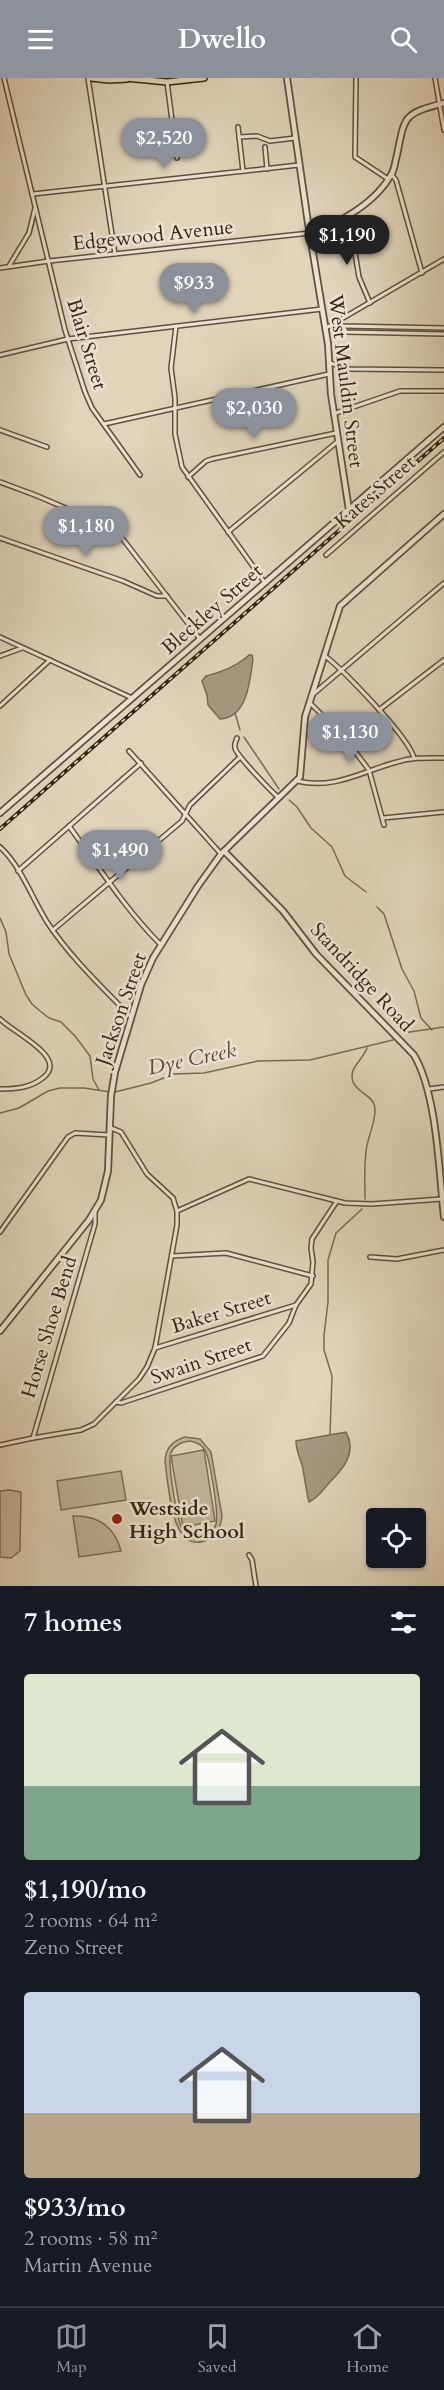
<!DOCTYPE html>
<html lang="en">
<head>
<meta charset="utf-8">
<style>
  :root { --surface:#171b24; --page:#242831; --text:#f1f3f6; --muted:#9ea1a6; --line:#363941; --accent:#8c9099 }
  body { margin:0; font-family:Cardo,serif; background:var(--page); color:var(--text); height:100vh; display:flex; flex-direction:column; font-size:22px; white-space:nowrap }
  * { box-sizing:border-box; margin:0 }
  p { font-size:20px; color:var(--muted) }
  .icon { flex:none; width:33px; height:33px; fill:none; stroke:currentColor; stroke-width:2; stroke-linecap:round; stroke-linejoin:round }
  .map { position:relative; height:1508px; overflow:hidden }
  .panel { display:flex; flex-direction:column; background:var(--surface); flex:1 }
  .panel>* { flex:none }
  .fabs { position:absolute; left:366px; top:1430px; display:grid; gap:12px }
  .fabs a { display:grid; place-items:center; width:60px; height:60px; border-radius:6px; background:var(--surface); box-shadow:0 2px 4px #0004; font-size:30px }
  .price { position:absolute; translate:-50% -51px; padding:0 14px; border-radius:21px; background:var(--accent); color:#fff; font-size:20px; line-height:39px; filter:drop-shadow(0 2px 3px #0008) }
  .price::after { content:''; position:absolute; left:50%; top:36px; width:18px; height:14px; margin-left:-9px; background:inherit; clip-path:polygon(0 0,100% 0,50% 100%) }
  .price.selected { background:#222; color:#fff }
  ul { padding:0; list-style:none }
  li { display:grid; align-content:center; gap:12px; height:318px; padding:0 24px }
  li span { display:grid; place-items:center; height:186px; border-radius:6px; color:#555 }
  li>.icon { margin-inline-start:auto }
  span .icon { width:108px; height:108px; fill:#fffc; stroke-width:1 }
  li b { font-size:26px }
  h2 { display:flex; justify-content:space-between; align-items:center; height:72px; padding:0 24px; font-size:26px }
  header { display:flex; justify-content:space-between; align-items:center; height:78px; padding:0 24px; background:var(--accent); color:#fff; font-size:27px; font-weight:700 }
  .tabs { display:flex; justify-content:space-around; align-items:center; height:84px; border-top:2px solid var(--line); background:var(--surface); font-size:16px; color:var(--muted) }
  .tabs a { display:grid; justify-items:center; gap:3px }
  .tabs .selected { color:var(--accent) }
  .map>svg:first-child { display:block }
  .green { fill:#c3b69e; stroke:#7c6d57; stroke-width:1.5; fill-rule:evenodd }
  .water { fill:#a69881; stroke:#796a54; stroke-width:1.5 }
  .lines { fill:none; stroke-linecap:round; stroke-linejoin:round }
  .stream { stroke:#796a54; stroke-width:1.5 }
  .minor-casing { stroke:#60503b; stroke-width:6 }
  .tertiary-casing { stroke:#60503b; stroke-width:8 }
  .primary-casing { stroke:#362410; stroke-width:8 }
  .minor { stroke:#ebe3d3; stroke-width:3 }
  .tertiary { stroke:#ebe3d3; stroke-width:4.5 }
  .primary { stroke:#e0d4bb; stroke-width:5 }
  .rail-casing { stroke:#362410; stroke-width:4 }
  .rail { stroke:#ebe3d3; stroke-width:1.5; stroke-dasharray:4.5; stroke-linecap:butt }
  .poi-dot { fill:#8f2418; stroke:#ebe3d3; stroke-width:2 }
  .labels { text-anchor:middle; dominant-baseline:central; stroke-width:5; stroke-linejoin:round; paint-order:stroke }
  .street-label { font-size:20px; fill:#362410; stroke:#ebe3d3 }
  .poi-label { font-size:20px; font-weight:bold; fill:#362410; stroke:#ebe3d3; text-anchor:start }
  .water-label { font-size:21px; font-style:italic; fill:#584732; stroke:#ebe3d3 }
</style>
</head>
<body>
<header><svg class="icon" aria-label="menu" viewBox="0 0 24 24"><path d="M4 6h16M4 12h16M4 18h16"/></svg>Dwello<svg class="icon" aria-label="search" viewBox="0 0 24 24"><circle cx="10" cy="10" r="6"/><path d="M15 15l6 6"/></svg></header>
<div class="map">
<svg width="444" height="1508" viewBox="0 0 444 1508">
  <rect width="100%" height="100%" fill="#e0d4bb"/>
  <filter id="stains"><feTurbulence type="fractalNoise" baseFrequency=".00333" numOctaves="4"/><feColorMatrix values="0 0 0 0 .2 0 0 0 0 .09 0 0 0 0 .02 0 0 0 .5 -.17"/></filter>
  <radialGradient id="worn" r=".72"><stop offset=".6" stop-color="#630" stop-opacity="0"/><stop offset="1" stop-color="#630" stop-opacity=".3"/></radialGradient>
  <g class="green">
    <path d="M185,1359L200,1361L211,1374L222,1438C221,1447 218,1457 209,1461C170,1481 169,1406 165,1384C165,1371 172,1363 185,1359ZM190,1363C196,1364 202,1367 205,1372C210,1381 219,1437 216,1446C214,1453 207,1459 199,1460C193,1460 187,1457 183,1452C177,1444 167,1383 171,1375C174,1367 181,1364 190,1363Z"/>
    <polygon points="204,1372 215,1443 183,1449 171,1378"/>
    <polygon points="121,1393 126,1422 61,1432 57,1403"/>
    <polygon points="9,1412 21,1414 20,1473 11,1480 0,1479 0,1413"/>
    <path d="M73,1438C98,1437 115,1449 121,1473L79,1479Z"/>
  </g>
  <g class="water">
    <path d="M249,577H252L253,581C250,601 248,640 220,641L208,627L207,617L202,603L206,598C222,594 237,588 249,577Z"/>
    <path d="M346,1354C357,1374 344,1390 330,1404C323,1412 318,1420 309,1424C306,1413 305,1402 303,1391C301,1381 296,1374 296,1363Z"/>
  </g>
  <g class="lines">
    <g class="stream">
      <polyline points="235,635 240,652"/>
      <polyline points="244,659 279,711"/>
      <polyline points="289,722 297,729 311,750 332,769 345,798 366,814"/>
      <polyline points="377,829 384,836 402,891 414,913 421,940 432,952"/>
      <polyline points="0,840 6,854 9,876 26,917 32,926 40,933 49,940 61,944 75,958 90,978 93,1001 99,1012"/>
      <polyline points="403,955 444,949"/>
      <polyline points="115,1014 151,1005 174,996 204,995 258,983 310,982 393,962"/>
      <polyline points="0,1035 19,1030 48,1013 60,1010 84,1010 110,1014"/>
      <path d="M365,1121C365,1106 364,1089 366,1074C367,1060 375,1047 375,1032C375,1017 358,1016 353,1004C348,990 363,982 367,970"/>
      <polyline points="330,1356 332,1298 324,1272 324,1257 328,1224 328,1182 336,1155 362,1131"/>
    </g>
    <g class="minor-casing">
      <g id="minor">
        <polyline points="4,0 65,252 85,314 92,330 140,397"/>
        <polyline points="88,0 115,176"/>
        <polyline points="356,0 355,79 388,101"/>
        <polyline points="435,0 444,52"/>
        <polyline points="167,4 177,80"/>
        <polyline points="238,49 243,93"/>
        <polyline points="239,59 257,58 270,63 295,60"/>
        <polyline points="265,69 267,91"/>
        <polyline points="392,97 396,102 422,195"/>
        <polyline points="33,116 299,87"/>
        <polyline points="346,141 352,157 359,199 370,225"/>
        <polyline points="9,188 29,155 35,130"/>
        <polyline points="0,190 49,183 310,155"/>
        <polyline points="333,246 343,248 444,250"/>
        <polyline points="176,248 171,290 175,320 175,356 182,389 265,505"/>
        <polyline points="343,248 346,254 444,256"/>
        <polyline points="326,250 444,181"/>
        <polyline points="0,277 68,261 322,231"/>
        <polyline points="330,285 349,291 444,292"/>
        <polyline points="333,336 400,313 444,313"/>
        <polyline points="104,346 329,296"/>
        <polyline points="0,352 47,369"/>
        <polyline points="188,399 206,383 212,381 336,355"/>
        <polyline points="0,404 35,417 115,451 200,561"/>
        <polyline points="228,454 337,364"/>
        <polyline points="0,460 123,503 157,518 167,518"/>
        <polyline points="326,477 444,374"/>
        <polyline points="0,559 132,620"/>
        <path d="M324,577C343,592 409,659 414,680"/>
        <polyline points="0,578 22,570"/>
        <polyline points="311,618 444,505"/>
        <polyline points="310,625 344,659 369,692 384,747"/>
        <polyline points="0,628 50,582"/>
        <polyline points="379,632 444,582"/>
        <path d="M237,660C236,663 234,666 235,670C236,677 271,713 279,720"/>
        <polyline points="129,673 221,776"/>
        <path d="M297,703C335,712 362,693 397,684C413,679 428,680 444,680"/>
        <polyline points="383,740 444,734"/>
        <path d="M69,748C99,789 125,831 161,867"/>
        <path d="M0,769C21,788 32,820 47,844C70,879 102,909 131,939"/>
        <polyline points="18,793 141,685"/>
        <polyline points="53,852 182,743 190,727 239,680"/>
        <path d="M0,941C12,954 68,979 44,999C31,1010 16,1011 0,1011"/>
        <polyline points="429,1011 444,1009"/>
        <polyline points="95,1133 95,1146 33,1360 81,1352 94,1346 139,1301 147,1289 155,1270 177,1147 177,1133 173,1120 147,1096 121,1054 111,1050"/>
        <polyline points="177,1133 249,1101 345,1125 372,1126 442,1121"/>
        <polyline points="0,1154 68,1059 75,1055 109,1057"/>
        <polyline points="172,1178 226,1175 313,1198"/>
        <polyline points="370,1179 397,1181 444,1172"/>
        <polyline points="155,1270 296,1227"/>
        <polyline points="116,1324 121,1325 263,1278 289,1245 296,1227 311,1206 313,1184 311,1170 312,1161 337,1123"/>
        <polyline points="0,1367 33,1360"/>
        <polyline points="249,1477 252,1482 256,1508"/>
      </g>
    </g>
    <g class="tertiary-casing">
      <g id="tertiary">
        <polyline points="287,0 308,145 328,266 331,316 349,432"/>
        <path d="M310,155C339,146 377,124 392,95C395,90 395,83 397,77C405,37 403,36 444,25"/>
        <polyline points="0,735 444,349"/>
        <path d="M224,773L283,833L316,876L414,977C437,1016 439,1093 444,1139"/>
        <polyline points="0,1253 89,1142 101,1122 108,1093 111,1018 115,994 141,907 153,880 198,808 221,776 300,699 305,639 340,528 444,436"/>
      </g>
    </g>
    <g class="primary-casing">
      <g id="primary">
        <polyline points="91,0 109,2 127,1"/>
        <polyline points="126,0 167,4 204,0"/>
      </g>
    </g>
    <use href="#minor" class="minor"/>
    <use href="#tertiary" class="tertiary"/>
    <use href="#primary" class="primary"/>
    <g class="rail-casing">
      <polyline id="rail" points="0,751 444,360"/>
    </g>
    <use href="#rail" class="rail"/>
  </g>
  <circle class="poi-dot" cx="117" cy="1441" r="6"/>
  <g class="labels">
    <g class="street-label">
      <text transform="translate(153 157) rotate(-6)">Edgewood Avenue</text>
      <text transform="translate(87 266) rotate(73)">Blair Street</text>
      <text transform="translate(346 303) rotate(83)">West Mauldin Street</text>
      <text transform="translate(375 414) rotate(-41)">Kates Street</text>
      <text transform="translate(212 531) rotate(-41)">Bleckley Street</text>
      <text transform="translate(362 899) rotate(47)">Standridge Road</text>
      <text transform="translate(121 931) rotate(-71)">Jackson Street</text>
      <text transform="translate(221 1234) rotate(-17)">Baker Street</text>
      <text transform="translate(49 1249) rotate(-73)">Horse Shoe Bend</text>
      <text transform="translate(201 1283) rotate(-19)">Swain Street</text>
    </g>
    <g class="poi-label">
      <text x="129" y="1430">Westside<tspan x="129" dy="23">High School</tspan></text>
    </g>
    <g class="water-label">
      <text transform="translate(192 981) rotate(-12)">Dye Creek</text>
    </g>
  </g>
  <rect width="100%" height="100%" filter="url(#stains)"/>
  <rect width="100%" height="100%" fill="url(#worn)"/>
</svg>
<div class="fabs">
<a><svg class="icon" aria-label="locate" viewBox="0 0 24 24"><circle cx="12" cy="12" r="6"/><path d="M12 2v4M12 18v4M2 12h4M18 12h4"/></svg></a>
</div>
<b class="price" style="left:164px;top:91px">$2,520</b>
<b class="price selected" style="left:347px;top:188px">$1,190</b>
<b class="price" style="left:194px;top:236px">$933</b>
<b class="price" style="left:254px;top:361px">$2,030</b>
<b class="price" style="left:86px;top:479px">$1,180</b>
<b class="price" style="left:350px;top:685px">$1,130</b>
<b class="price" style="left:120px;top:803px">$1,490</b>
</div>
<section class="panel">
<h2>7 homes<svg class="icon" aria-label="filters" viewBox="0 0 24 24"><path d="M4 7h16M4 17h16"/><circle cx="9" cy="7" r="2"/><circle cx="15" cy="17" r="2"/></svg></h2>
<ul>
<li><span style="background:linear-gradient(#dfe7d0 60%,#7fa58c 0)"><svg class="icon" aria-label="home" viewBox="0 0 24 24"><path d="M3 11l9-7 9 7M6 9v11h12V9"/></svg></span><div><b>$1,190/mo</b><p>2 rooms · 64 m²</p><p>Zeno Street</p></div></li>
<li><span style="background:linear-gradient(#c9d6e8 65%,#b9a48a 0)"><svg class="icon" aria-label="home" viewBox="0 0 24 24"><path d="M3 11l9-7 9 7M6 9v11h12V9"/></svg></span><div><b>$933/mo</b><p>2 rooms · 58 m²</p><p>Martin Avenue</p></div></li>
</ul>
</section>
<nav class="tabs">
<a class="selected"><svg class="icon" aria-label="map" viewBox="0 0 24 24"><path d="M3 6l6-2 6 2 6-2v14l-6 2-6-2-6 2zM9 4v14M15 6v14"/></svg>Map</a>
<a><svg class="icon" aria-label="saved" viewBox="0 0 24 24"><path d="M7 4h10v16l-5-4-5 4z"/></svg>Saved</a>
<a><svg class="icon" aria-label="home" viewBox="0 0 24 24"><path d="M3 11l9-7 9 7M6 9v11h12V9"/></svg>Home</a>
</nav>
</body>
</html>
